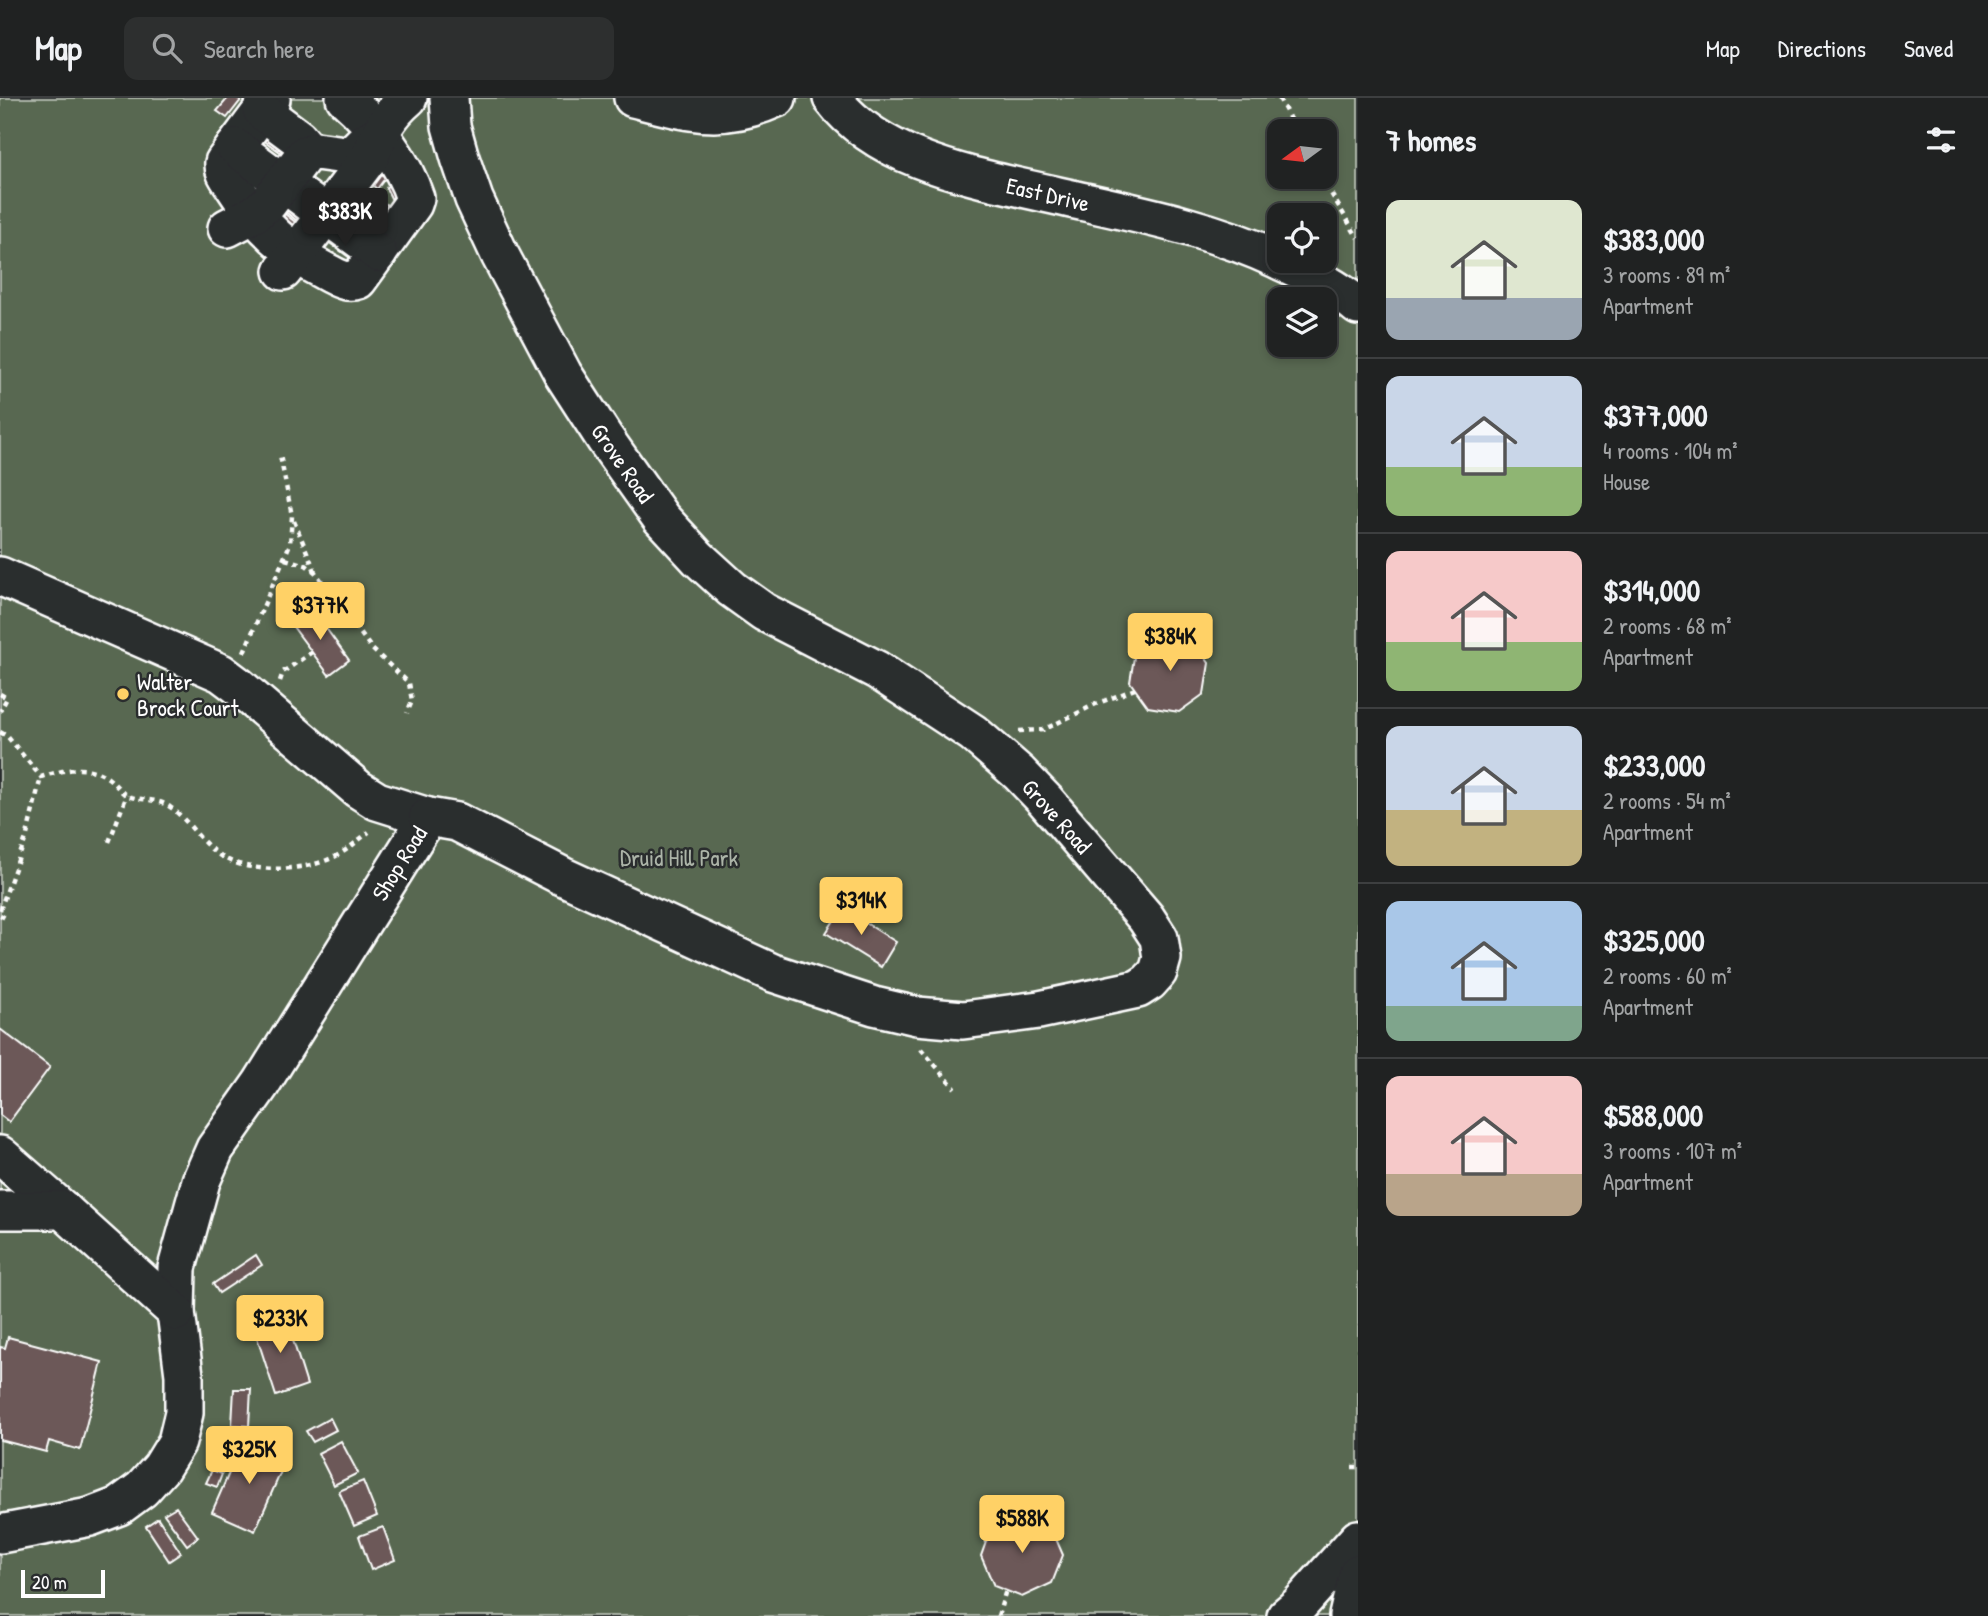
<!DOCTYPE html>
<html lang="en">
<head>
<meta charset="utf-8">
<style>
  :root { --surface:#202222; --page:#2d2f2f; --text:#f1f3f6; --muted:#a2a4a5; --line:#3d3f40; --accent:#ffd166 }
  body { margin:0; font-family:"Patrick Hand",sans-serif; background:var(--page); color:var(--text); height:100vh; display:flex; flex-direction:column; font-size:26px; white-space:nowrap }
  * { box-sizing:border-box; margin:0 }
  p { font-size:23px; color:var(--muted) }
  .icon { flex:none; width:38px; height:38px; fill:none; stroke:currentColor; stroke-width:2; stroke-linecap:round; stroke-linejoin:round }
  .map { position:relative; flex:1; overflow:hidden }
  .panel { display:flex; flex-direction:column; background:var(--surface); width:630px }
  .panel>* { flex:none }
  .needle { width:46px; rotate:255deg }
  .controls { position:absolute; left:1267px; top:21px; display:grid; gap:14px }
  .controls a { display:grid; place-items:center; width:70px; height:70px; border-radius:14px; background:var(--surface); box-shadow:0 4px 10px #0003,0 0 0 2px var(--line); font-size:35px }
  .scale { position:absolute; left:21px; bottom:18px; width:84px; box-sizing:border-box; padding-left:7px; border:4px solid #fff; border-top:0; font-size:19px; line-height:24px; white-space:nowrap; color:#fff; -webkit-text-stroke:5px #2a2d2e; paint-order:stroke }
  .price { position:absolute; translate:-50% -60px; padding:0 16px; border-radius:7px; background:var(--accent); color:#111; font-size:23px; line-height:46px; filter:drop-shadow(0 2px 4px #0008) }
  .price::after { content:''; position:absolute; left:50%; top:42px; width:21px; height:16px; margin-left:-10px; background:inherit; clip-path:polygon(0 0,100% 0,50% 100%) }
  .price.active { background:#222; color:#fff }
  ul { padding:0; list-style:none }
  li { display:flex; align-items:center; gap:21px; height:175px; padding:0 28px }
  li+li { border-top:2px solid var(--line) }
  li span { display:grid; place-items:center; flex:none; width:196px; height:140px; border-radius:14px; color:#555 }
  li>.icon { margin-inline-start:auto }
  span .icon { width:84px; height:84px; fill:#fffc; stroke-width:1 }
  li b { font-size:30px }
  h2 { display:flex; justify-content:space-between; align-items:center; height:84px; padding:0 28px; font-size:30px }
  header { display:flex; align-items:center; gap:42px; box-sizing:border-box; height:98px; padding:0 35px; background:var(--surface); border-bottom:2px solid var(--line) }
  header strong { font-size:33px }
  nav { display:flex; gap:38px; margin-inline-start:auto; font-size:24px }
  .search { width:490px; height:63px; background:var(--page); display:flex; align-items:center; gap:18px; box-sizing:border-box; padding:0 24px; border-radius:14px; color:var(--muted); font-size:26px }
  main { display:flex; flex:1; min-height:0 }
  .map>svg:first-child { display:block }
  .green { fill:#596851; stroke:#acb4a8; stroke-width:2; fill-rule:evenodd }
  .building { fill:#6c5958; stroke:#fff; stroke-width:2 }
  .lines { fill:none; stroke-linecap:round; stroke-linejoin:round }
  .minor-casing { stroke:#fff; stroke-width:42 }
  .path { stroke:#fff; stroke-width:4.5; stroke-dasharray:5 5; stroke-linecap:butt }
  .minor { stroke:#2a2d2e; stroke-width:37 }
  .poi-dot { fill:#ffd166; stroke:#2a2d2e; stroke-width:2.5 }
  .labels { text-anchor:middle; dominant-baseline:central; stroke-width:5; stroke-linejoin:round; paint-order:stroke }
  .street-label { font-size:23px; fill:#fff; stroke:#2a2d2e }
  .poi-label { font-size:23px; fill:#fff; stroke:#2a2d2e; text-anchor:start }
  .park-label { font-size:23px; fill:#acb4a8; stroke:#2a2d2e }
</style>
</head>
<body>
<header>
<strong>Map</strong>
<div class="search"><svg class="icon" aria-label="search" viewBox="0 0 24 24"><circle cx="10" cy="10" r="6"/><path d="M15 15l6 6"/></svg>Search here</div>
<nav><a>Map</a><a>Directions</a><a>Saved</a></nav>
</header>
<main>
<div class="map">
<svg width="1358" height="1518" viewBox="0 0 1358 1518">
  <rect width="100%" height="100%" fill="#2a2d2e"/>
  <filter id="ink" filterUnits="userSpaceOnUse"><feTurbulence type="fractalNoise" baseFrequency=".0143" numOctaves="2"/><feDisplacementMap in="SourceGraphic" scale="14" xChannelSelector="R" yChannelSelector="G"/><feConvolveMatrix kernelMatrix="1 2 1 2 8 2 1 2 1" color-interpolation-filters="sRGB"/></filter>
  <g filter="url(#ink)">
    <path class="green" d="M0,0H1358V1518H0ZM1279,33H1325V79H1279ZM1279,117H1325V163H1279ZM1279,201H1325V247H1279Z"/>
    <g class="building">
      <polygon points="228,0 237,0 241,2 227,20 217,13"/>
      <polygon points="265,30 294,50 287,59 259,39"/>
      <polygon points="383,65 389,75 377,91 369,84"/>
      <polygon points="392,82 399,106 392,102 386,90"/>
      <polygon points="365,91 394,112 382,127 353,107"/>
      <polygon points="290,103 307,116 300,125 283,112"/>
      <polygon points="281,113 299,127 292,136 274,124"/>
      <polygon points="333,135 363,157 357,165 327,143"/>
      <polygon points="312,511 349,562 329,577 291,526"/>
      <polygon points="1160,535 1191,540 1209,565 1204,596 1179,614 1148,609 1130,584 1135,553"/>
      <polygon points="842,810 896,844 881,869 826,835"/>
      <polygon points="0,931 50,969 9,1024 0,1017"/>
      <polygon points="256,1157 262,1167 219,1195 213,1186"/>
      <polygon points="285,1217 307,1287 276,1298 253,1227"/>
      <polygon points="8,1239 102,1264 80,1352 49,1343 46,1354 0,1342 0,1249 5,1250"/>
      <polygon points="234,1291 251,1291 249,1328 232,1327"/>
      <polygon points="330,1320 336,1332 313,1344 306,1333"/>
      <polygon points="243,1343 286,1362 255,1433 212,1414"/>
      <polygon points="341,1343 358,1375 334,1387 318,1355"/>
      <polygon points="212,1372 222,1376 217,1389 206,1385"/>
      <polygon points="363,1383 377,1418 354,1428 339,1393"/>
      <polygon points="176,1409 198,1439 187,1447 164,1416"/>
      <polygon points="1021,1416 1050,1427 1063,1457 1052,1485 1022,1499 994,1488 981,1458 991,1430"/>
      <polygon points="158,1420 181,1455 169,1463 146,1428"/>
      <polygon points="383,1429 395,1462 371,1472 359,1438"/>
    </g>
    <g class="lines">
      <g class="minor-casing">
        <g id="minor">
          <path d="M633,0C689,14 722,25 777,0"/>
          <path d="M832,0C882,66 982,80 1058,98C1133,115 1209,129 1279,162"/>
          <path d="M271,1L224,64C223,74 229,80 234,88C258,126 288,155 328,175C338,180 347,186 358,182L413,106L415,100C403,63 374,25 345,0"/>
          <polyline points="262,13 298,40 310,54"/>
          <polyline points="235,49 378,155"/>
          <polyline points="227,130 254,116 268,105 305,56 316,53 345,57 352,56 363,45 378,36"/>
          <path d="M1281,163C1308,176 1335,188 1358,208"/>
          <path d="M283,173L371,57C379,34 389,16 408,0"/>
          <polyline points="0,478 221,575 237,587 358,691 377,703 428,719 261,986 215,1051 201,1083 177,1170 176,1214 184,1277 184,1315 177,1344 161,1370 142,1391 119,1408 90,1419 0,1436"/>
          <polyline points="428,719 457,724 562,778 773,875 874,908 917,918 963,922 987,919 1039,912 1138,891 1149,884 1158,874 1162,860 1159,840 1146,820 1045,702 1019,675 973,635 877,572 764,514 732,491 698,460 661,420 605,341 563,276 500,157 474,101 460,60 451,28 449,0"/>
          <polyline points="0,1057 63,1112"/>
          <polyline points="0,1112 63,1112 176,1214"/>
          <polyline points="1286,1518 1299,1507 1358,1441"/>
          <polyline points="1348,1518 1358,1475"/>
        </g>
      </g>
      <g class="path">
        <polyline points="1279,0 1296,33"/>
        <polyline points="1321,79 1358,140"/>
        <polyline points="294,423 315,473"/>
        <polyline points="285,461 306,467 315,474 372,551 409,585 412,603 407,615"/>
        <polyline points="244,554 290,446 292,418 280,357"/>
        <polyline points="280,583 283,574 312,554"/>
        <polyline points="0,596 7,600 0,613"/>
        <polyline points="1019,633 1043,632 1096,606 1135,591"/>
        <path d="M0,634L7,638L41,679C63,672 88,665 108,680C115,685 121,695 128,698C142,703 157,700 170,709C190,723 202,748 224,760C252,776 306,773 334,759C347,753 358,742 369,734"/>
        <polyline points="109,744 127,697"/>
        <polyline points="0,812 27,737 41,679"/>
        <polyline points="0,817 7,821"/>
        <polyline points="921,951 955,990"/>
        <polyline points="1352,1369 1358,1369"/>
        <polyline points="998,1518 1006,1492"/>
      </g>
      <use href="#minor" class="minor"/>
    </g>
  </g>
  <circle class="poi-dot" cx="123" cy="596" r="7"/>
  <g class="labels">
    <g class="street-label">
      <text transform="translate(1048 96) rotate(13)">East Drive</text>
      <text transform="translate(623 365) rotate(55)">Grove Road</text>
      <text transform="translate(1057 718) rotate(48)">Grove Road</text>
      <text transform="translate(399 765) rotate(-58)">Shop Road</text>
    </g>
    <g class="poi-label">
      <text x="137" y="583">Walter<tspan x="137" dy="26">Brock Court</tspan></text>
    </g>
    <g class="park-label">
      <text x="679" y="759">Druid Hill Park</text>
    </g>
  </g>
</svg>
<div class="controls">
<a><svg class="needle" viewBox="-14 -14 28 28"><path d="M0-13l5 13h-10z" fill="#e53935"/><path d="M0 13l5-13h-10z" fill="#a2a4a5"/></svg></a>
<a><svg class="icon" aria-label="locate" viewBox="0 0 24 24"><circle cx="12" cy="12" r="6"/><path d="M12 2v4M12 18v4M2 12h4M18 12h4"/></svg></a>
<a><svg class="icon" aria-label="layers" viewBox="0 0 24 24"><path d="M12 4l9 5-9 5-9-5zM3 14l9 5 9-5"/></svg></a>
</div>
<div class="scale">20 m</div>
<b class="price active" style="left:345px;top:150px">$383K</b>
<b class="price" style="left:320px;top:544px">$377K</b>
<b class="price" style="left:1170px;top:575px">$384K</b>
<b class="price" style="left:861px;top:839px">$314K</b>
<b class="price" style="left:280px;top:1257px">$233K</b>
<b class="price" style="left:249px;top:1388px">$325K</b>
<b class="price" style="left:1022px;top:1457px">$588K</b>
</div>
<section class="panel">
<h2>7 homes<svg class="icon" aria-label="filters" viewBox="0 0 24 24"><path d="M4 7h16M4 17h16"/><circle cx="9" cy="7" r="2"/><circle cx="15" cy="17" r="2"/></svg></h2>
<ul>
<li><span style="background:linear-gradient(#dfe7d0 70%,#9aa5b1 0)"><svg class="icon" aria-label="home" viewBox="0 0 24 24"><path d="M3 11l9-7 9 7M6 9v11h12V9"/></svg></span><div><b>$383,000</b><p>3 rooms · 89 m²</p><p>Apartment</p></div></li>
<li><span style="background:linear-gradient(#c9d6e8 65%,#8fb573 0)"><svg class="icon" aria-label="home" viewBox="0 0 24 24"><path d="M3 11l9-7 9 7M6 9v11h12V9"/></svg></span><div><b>$377,000</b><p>4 rooms · 104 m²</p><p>House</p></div></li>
<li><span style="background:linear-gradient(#f6c9c9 65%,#8fb573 0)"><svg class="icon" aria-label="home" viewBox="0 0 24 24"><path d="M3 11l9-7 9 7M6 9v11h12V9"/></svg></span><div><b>$314,000</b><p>2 rooms · 68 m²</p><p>Apartment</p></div></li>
<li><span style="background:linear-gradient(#c9d6e8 60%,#c2b280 0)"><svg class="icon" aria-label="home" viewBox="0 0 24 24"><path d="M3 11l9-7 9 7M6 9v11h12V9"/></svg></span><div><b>$233,000</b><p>2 rooms · 54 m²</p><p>Apartment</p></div></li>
<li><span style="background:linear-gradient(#a9c7e8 75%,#7fa58c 0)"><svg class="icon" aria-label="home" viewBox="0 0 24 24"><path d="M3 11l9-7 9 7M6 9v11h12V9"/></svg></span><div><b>$325,000</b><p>2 rooms · 60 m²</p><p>Apartment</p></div></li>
<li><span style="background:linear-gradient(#f6c9c9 70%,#b9a48a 0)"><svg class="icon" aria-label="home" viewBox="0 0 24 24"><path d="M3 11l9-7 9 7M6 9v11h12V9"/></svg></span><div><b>$588,000</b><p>3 rooms · 107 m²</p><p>Apartment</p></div></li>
</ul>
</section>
</main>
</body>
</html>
